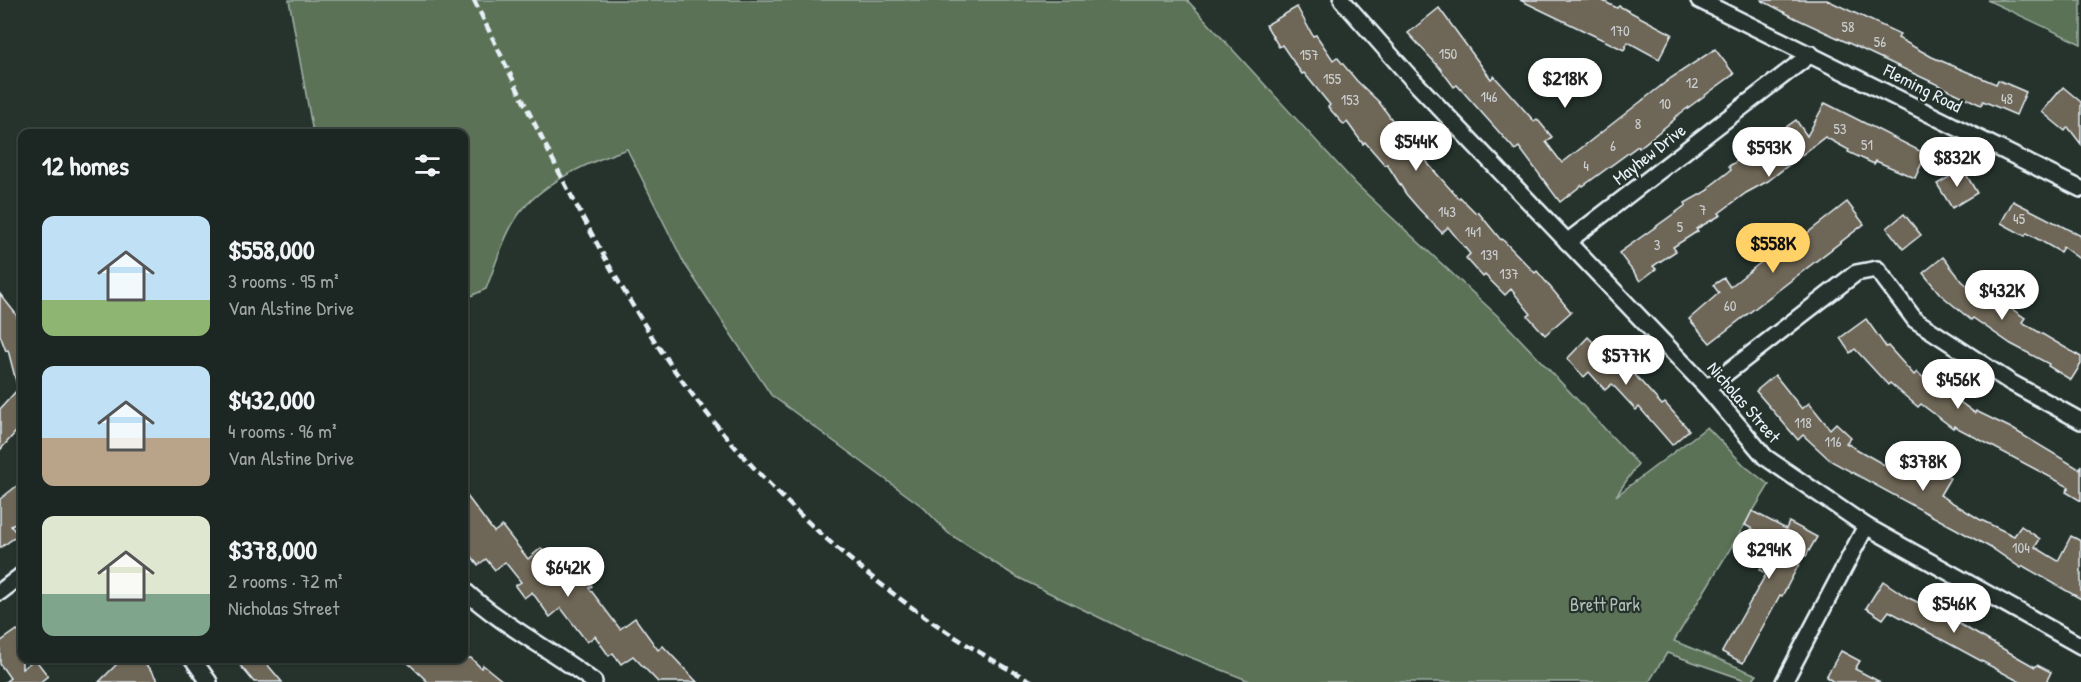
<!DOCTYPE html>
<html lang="en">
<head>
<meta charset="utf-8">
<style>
  :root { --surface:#1c2622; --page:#252e2a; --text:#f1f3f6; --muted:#a0a5a5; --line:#3a4340; --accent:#ffd166 }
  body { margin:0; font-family:"Patrick Hand",sans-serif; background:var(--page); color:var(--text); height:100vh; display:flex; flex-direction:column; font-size:22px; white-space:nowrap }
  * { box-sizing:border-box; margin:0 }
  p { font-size:20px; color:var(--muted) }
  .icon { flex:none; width:33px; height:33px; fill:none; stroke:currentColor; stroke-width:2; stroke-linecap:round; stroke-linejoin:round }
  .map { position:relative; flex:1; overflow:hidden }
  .panel { position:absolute; left:18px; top:129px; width:450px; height:534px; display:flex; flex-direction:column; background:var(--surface); border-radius:12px; box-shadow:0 2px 4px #0004,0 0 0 2px var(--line) }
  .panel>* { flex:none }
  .price { position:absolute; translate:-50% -51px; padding:0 14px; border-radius:21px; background:#fff; color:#222; font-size:20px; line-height:39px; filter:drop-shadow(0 2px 3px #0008) }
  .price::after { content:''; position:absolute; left:50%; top:36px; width:18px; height:14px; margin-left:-9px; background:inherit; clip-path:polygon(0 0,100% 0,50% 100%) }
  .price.on { background:var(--accent); color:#111 }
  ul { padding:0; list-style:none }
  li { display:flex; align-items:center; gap:18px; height:150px; padding:0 24px }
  li span { display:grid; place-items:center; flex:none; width:168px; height:120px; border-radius:12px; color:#555 }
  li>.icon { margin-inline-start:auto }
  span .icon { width:72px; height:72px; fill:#fffc; stroke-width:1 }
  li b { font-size:26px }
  h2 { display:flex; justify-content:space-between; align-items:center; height:72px; padding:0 24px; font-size:26px }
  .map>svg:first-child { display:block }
  .green { fill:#5b7257; stroke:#a2b2a8; stroke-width:1.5 }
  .building { fill:#6e6656; stroke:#e8f1f8; stroke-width:1.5 }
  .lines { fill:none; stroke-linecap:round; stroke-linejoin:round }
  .street-casing { stroke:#e8f1f8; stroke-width:20 }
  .street { stroke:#26332d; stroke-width:15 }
  .rail { stroke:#e8f1f8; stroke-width:4.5; stroke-dasharray:9 4.5; stroke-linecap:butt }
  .labels { text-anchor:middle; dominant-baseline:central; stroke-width:4.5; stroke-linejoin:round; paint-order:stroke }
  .number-label { font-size:15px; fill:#caced0 }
  .street-label { font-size:18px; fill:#e8f1f8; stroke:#26332d }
  .park-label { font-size:18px; fill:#b0beb8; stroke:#26332d }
</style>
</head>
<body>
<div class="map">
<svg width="2081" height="682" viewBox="0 0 2081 682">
  <rect width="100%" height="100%" fill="#26332d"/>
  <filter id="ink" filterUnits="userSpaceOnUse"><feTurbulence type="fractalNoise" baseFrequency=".0167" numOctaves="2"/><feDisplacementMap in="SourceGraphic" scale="12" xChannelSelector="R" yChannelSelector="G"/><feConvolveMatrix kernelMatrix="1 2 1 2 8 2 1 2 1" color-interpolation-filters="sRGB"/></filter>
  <g filter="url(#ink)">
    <g class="green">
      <path d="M289,0H1187L1356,184L1501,319L1638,464L1616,496L1707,427L1745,466L1769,485L1674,641L1757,675L1751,682L1667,653L1649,682H1252L1137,636L1015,576L948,533L923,507L771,395L684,263L627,149C589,162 537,184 515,220C502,240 495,267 486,289L471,296H464V134L313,133Z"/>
      <polygon points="1987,0 2081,0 2081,44"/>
    </g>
    <g class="building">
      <polygon points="1520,0 1601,0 1617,8 1619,6 1672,34 1659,59 1628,42 1624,50"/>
      <polygon points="1761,0 1827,0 1900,34 1898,38 1932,57 1996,84 1998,80 2026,92 2016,115 1983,101 1981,105 1795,18"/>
      <polygon points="1297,7 1313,36 1316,35 1333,60 1337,57 1357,81 1379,102 1395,124 1418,146 1429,165 1459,199 1460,197 1476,213 1478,212 1501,240 1502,239 1535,273 1537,271 1571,312 1545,335 1528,316 1531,314 1511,289 1505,295 1485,275 1483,277 1466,258 1470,254 1448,227 1442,233 1419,209 1406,194 1387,164 1385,165 1365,142 1363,144 1347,122 1344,125 1328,107 1330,105 1304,73 1302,74 1282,45 1279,47 1266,25"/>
      <polygon points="1439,8 1491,79 1494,76 1534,121 1537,119 1552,137 1546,142 1562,163 1671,78 1715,49 1734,74 1674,118 1675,119 1639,148 1638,146 1583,186 1582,185 1560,202 1519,147 1515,150 1457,85 1454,87 1439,67 1408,33"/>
      <polygon points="2063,87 2081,102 2081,144 2068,127 2065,131 2042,112"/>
      <polygon points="1825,103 1926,154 1915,178 1876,161 1874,164 1848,152 1849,150 1825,137 1768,181 1746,193 1719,213 1721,215 1696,229 1698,231 1673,247 1676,251 1653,266 1656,269 1640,281 1619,253 1686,205 1685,203 1710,189 1709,187 1731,170 1729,166 1752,152 1749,149 1759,141 1762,144 1796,120 1807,136"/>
      <polygon points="1963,169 1977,193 1952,208 1937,184"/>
      <polygon points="2013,201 2081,236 2081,260 2063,247 2060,252 2027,233 2025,236 2001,223"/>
      <polygon points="1847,202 1864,224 1710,343 1689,319 1719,293 1713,285 1724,278 1730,287 1775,251 1798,235 1801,238"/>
      <polygon points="1904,214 1921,235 1903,249 1887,228"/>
      <polygon points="1943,257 1962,281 2000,315 2006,305 2025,318 2022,322 2081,357 2081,364 2071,380 2048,366 2049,364 2011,344 1973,318 1971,320 1940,294 1923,273"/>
      <polygon points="0,294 16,314 22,332 22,425 0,450 0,409 18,389 8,350 6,351 0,335"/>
      <polygon points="1866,319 1886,347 1888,346 1914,375 1917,372 1945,397 1948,393 1975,413 1976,411 2011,428 2079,469 2081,465 2081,501 2066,492 2069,487 1954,426 1953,428 1921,404 1918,407 1890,383 1888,385 1855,349 1850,353 1840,338"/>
      <polygon points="1588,337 1596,345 1600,341 1613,354 1615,353 1662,405 1665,403 1689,430 1672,445 1639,407 1636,410 1612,384 1605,390 1589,372 1584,377 1567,359"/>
      <polygon points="1775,375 1802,409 1809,403 1830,429 1836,423 1851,437 1846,443 1888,467 1890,464 1917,479 1925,464 1950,478 1940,495 1979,519 2014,536 2021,526 2040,539 2035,547 2058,561 2071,536 2081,541 2081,599 2023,566 2021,568 1993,549 1831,461 1803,435 1798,440 1756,391"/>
      <polygon points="22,482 22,518 11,526 18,535 0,548 0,499"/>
      <polygon points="464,492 494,532 502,526 528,559 541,548 561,574 567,570 575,581 583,575 592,586 589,588 620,629 635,618 658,650 663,646 697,682 658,682 633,656 621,664 613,653 609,656 595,636 587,642 561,608 550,617 532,592 524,598 515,586 521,582 505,562 495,570 486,559 478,565 464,546"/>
      <polygon points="1752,511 1786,529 1789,522 1817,537 1806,556 1804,555 1782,596 1780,595 1743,663 1722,652 1766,574 1760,570 1776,542 1745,525"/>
      <polygon points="1883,581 1907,597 1940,613 2035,667 2037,665 2051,672 2046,682 2020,682 1889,611 1883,619 1866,608"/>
      <polygon points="17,630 22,637 22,669 35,659 48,676 40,682 5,682 10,678 0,664 0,642"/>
      <polygon points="1841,651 1860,661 1855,669 1880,682 1834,682 1826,677"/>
      <polygon points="113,658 141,658 159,682 99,682 117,664"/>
      <polygon points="234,658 262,658 282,682 254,682"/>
      <polygon points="403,658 471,658 481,668 483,665 504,682 428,682"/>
    </g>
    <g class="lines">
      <g class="street-casing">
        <g id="street">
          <polyline points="1342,0 1410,77 1707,388 1765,457 1866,526 2081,646"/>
          <polyline points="1699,0 2081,189"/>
          <polyline points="1567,242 1811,54"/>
          <polyline points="1707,388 1856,273 1877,269 1915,320 2010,382 2081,421"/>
          <path d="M464,590C504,627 551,649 594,682"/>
          <polyline points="0,592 22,575"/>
          <polyline points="192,658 209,682"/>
          <polyline points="1784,682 1866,526"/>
        </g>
      </g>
      <use href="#street" class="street"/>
      <path class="rail" d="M474,0C531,116 586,234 656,343C745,480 888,608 1033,682"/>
    </g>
  </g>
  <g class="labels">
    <g class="number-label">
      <text x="1848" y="26">58</text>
      <text x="1620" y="30">170</text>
      <text x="1880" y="41">56</text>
      <text x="1448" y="53">150</text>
      <text x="1309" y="54">157</text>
      <text x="1332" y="78">155</text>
      <text x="1692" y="82">12</text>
      <text x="1489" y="96">146</text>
      <text x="2007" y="98">48</text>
      <text x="1350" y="99">153</text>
      <text x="1665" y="103">10</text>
      <text x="1638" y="123">8</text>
      <text x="1840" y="128">53</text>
      <text x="1867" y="144">51</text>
      <text x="1613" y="145">6</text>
      <text x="1586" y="165">4</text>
      <text x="1703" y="209">7</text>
      <text x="1447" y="211">143</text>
      <text x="2019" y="218">45</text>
      <text x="1680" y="226">5</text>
      <text x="1473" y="231">141</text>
      <text x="1657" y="244">3</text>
      <text x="1489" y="254">139</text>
      <text x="1509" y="273">137</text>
      <text x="1730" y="305">60</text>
      <text x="1803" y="422">118</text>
      <text x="1833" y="441">116</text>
      <text x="2021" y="547">104</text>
    </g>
    <g class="street-label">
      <text transform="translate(1923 88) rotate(27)">Fleming Road</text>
      <text transform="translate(1649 154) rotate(-38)">Mayhew Drive</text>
      <text transform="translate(1744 402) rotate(49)">Nicholas Street</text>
    </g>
    <g class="park-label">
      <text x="1605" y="604">Brett Park</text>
    </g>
  </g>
</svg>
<b class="price" style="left:1565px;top:109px">$218K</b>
<b class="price" style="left:1416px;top:172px">$544K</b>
<b class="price" style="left:1769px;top:178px">$593K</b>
<b class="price" style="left:1957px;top:188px">$832K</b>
<b class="price on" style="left:1773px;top:274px">$558K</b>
<b class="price" style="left:2002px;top:321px">$432K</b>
<b class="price" style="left:1626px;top:386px">$577K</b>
<b class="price" style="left:1958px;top:410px">$456K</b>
<b class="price" style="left:1923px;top:492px">$378K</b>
<b class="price" style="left:1769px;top:580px">$294K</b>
<b class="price" style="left:568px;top:598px">$642K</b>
<b class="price" style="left:1954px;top:634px">$546K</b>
<section class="panel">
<h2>12 homes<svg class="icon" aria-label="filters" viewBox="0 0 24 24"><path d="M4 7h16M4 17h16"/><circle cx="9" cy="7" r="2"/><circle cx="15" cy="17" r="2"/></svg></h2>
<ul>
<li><span style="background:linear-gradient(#bfe0f5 70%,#8fb573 0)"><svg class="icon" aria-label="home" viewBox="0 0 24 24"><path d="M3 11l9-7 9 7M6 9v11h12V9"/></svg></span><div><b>$558,000</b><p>3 rooms · 95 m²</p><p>Van Alstine Drive</p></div></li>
<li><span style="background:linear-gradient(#bfe0f5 60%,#b9a48a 0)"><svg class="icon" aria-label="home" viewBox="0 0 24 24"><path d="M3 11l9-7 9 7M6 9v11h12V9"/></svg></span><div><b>$432,000</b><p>4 rooms · 96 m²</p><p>Van Alstine Drive</p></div></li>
<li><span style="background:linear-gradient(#dfe7d0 65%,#7fa58c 0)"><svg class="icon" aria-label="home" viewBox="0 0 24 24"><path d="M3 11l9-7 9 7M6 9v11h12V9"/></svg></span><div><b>$378,000</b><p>2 rooms · 72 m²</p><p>Nicholas Street</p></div></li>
</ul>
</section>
</div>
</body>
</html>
